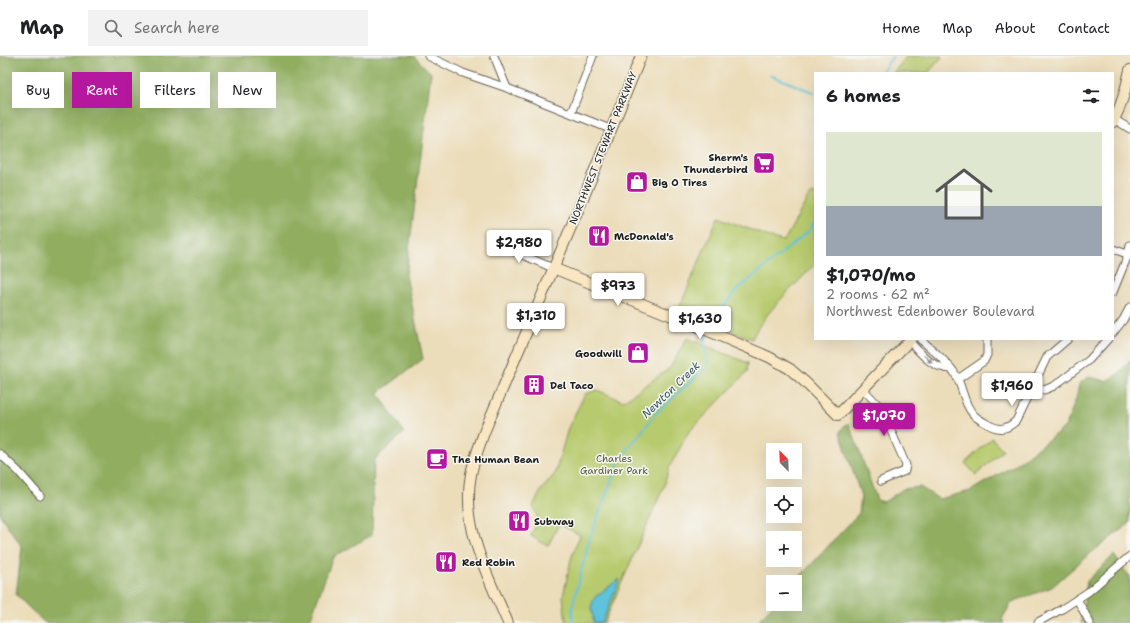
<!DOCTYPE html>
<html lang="en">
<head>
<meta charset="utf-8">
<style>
  :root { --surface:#fff; --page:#f2f2f2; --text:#202124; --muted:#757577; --line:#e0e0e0; --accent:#b5179e }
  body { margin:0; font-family:"Shantell Sans",sans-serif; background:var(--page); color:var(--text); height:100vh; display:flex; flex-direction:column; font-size:15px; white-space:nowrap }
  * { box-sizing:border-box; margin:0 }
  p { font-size:13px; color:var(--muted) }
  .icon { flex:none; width:22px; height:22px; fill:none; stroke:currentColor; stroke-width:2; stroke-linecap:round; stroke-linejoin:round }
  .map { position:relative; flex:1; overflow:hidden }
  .sheet { position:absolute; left:814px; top:16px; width:300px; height:268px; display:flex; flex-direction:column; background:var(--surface); border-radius:0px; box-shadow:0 4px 16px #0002 }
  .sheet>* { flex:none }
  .top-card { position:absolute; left:12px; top:16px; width:380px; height:36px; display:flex; gap:8px }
  .needle { width:26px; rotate:337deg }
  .tools { position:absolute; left:766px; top:387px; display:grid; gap:8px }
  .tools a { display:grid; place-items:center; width:36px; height:36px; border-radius:0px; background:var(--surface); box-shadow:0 4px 16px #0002; font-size:20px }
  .price { position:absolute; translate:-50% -34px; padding:0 9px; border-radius:4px; background:#fff; color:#222; font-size:13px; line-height:26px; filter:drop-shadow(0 1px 2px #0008) }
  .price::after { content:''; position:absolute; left:50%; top:24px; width:12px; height:9px; margin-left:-6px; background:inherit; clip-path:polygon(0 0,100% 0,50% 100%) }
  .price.active { background:var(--accent); color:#fff }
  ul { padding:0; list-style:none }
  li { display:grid; align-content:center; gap:8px; height:212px; padding:0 12px }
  li span { display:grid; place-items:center; height:124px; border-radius:0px; color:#555 }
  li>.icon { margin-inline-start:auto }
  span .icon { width:72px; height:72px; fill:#fffc; stroke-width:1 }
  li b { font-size:17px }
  h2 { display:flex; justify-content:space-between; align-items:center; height:48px; padding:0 12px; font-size:17px }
  .tag { padding:0 14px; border-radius:0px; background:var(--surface); box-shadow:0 4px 16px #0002; font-size:14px; line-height:36px }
  .tag.active { background:var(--accent); color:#fff }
  header { display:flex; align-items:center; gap:24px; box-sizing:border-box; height:56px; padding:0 20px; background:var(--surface); border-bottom:1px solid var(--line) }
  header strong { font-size:19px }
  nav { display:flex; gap:22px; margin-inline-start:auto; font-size:14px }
  .search { width:280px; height:36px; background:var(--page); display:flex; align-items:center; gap:10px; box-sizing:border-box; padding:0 14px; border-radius:0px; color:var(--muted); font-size:15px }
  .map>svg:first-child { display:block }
  .green { fill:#b7ca6d; stroke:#6a7344 }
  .forest { fill:#91ae60; stroke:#56653e }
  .water { fill:#5ec3dc; stroke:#3d707c }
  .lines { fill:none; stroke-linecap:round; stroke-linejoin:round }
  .stream { stroke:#5ec3dc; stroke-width:2 }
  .street-casing { stroke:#656053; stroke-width:9 }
  .secondary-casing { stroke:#656053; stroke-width:12 }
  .street { stroke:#fff; stroke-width:7 }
  .secondary { stroke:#f9e7c3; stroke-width:10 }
  .oneway { fill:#999 }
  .labels { text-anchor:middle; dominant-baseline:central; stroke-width:3; stroke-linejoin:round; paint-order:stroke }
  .street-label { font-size:10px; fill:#1c1c1c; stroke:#f6f6f2 }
  .poi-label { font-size:10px; font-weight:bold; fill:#1c1c1c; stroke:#f6f6f2; text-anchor:start }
  .park-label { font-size:10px; fill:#525938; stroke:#f6f6f2 }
  .water-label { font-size:11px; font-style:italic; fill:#33565f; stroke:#f6f6f2 }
</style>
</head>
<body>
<header>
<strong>Map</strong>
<div class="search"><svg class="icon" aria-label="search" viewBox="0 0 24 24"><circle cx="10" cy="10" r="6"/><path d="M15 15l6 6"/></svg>Search here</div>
<nav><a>Home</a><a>Map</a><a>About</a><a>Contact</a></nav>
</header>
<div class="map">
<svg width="1130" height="567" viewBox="0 0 1130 567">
  <rect width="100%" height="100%" fill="#f6f6f2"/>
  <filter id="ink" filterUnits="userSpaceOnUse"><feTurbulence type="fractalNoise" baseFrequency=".025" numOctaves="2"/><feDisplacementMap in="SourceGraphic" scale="8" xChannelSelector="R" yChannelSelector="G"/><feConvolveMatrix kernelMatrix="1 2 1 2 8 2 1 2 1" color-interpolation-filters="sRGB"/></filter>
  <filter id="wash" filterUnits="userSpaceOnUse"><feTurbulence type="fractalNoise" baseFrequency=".012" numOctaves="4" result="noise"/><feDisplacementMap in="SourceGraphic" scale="16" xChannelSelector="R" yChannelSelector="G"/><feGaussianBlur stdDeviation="0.9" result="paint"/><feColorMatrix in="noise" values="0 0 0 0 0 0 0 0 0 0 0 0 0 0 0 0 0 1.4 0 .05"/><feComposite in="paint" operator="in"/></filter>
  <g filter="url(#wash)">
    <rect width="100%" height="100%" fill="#ecddba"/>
    <g class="green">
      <polygon points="907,0 943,0 928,17 893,17"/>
      <path d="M815,137V208C794,231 765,255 752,283L678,255L718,161L775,183L784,185L809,140Z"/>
      <polygon points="687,282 748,307 747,316 688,377 669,412 664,430 604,567 566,567 563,540 571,503 580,479 559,468 548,490 531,480 538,463 533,450 542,433 555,418 568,372 585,338 597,334 623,345 670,312"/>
      <polygon points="992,382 1003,394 976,419 965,407"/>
    </g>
    <g class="forest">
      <polygon points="0,0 414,0 431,17 406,219 423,303 378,337 404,377 374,404 372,479 333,501 309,567 45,567 16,539 22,491 0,459"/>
      <polygon points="1130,304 1130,467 1087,500 1052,531 1012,546 1002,563 1004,567 756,567 774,548 795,548 795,526 859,457 861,440 840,376 844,370 849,367 877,444 884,446 903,433 920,431 939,443 970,435 1015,409 1065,371 1076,343 1079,328 1089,321 1106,325 1120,317"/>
      <polygon points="1114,499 1126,516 1130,520 1130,567 1081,567 1087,525"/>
    </g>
    <polygon class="water" points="619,523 619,526 602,567 594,567 591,551 595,541"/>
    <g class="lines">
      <g class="stream">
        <polyline points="881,17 893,0"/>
        <polyline points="770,19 815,37"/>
        <polyline points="709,271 711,265 738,233 809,175 815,166"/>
        <polyline points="573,567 572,552 589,484 619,405 657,356 708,310 704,285 707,277"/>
      </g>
    </g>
  </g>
  <g filter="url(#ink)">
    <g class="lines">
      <g class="street-casing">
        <g id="street">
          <polyline points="428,0 463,17 507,32 610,73"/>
          <polyline points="494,0 507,32"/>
          <polyline points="571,57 593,0"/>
          <polyline points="1114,63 1130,73"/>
          <polyline points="492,186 553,212"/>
          <polyline points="1113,193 1130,199"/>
          <polyline points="1113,236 1128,199 1130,189"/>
          <polyline points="1113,277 1123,264 1130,251"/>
          <path d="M920,283C932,293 945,304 954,316C963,329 963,349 975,360C979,364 986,367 991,370C1001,375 1008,372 1016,365L1047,301L1068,283"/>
          <path d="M909,285C922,298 931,312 951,313"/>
          <polyline points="958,323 984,305 987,299 987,283"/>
          <polyline points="1032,330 1039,333 1044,334 1054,330 1089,304 1108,283"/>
          <polyline points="863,333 881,352 906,409 905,415 881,425"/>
          <polyline points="0,398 18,415 40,440"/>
          <polyline points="1077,543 1090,567"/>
          <polyline points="1038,566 1062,553 1088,536 1130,500"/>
        </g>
      </g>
      <g class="secondary-casing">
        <g id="secondary">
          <path d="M1113,66C1122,49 1126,32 1130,14"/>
          <polyline points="553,212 692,268 769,301 790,313 806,327 838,359 911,283"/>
          <path d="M508,567C488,520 461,471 471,418C474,403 480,388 485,374L585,138L641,0"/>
        </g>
      </g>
      <use href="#street" class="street"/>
      <use href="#secondary" class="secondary"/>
    </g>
    <defs><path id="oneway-solid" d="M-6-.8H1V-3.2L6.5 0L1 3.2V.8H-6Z"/></defs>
    <use class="oneway" href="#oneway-solid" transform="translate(928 303) rotate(43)"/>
  </g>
  <defs>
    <g id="supermarket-square" transform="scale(1.15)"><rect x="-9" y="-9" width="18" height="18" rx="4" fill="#b5179e" stroke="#f6f6f2"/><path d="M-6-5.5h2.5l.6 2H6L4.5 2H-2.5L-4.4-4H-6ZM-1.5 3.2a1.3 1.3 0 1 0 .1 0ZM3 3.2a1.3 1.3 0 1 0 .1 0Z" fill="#fff"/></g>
    <g id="shop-square" transform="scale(1.15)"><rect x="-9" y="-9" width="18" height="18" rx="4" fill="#b5179e" stroke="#f6f6f2"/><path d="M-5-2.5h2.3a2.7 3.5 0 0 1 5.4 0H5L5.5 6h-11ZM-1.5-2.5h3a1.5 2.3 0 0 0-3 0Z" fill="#fff"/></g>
    <g id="restaurant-square" transform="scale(1.15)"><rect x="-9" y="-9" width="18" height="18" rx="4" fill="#b5179e" stroke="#f6f6f2"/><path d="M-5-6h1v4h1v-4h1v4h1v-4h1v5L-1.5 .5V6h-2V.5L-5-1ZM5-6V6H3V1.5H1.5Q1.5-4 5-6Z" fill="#fff"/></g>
    <g id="building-square" transform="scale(1.15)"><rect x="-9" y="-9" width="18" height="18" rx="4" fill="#b5179e" stroke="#f6f6f2"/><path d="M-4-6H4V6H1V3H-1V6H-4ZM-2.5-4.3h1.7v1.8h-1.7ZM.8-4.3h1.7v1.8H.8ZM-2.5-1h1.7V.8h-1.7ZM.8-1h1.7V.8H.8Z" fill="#fff"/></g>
    <g id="cafe-square" transform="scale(1.15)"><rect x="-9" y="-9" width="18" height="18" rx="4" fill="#b5179e" stroke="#f6f6f2"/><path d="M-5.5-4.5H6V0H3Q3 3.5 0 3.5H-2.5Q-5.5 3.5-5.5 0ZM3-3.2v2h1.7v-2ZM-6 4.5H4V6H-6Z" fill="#fff"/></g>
  </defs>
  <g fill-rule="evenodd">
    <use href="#supermarket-square" x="764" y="107"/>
    <use href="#shop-square" x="637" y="126"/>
    <use href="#restaurant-square" x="599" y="180"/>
    <use href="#shop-square" x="638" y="297"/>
    <use href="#building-square" x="534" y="329"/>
    <use href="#cafe-square" x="437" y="403"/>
    <use href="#restaurant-square" x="519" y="465"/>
    <use href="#restaurant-square" x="446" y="506"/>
  </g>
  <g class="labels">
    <g class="street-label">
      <text transform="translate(603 92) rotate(-68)">NORTHWEST STEWART PARKWAY</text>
    </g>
    <g class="poi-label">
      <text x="748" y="101" text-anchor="end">Sherm's<tspan x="748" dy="12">Thunderbird</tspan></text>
      <text x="652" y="126">Big O Tires</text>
      <text x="614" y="180">McDonald's</text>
      <text x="622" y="297" text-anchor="end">Goodwill</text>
      <text x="550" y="329">Del Taco</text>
      <text x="452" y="403">The Human Bean</text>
      <text x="534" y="465">Subway</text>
      <text x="462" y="506">Red Robin</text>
    </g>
    <g class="park-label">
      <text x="614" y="402">Charles<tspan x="614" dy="12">Gardiner Park</tspan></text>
    </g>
    <g class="water-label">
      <text transform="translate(671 334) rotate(-44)">Newton Creek</text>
    </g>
  </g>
</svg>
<div class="tools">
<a><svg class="needle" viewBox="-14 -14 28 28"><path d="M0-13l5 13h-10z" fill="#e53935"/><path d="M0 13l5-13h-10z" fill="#757577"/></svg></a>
<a><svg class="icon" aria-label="locate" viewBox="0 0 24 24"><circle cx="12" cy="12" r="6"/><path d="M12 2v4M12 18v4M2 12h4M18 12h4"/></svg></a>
<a>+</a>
<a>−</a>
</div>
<b class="price" style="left:519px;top:208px">$2,980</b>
<b class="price" style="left:618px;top:251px">$973</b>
<b class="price" style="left:536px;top:281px">$1,310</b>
<b class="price" style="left:700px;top:284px">$1,630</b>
<b class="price" style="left:1012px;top:351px">$1,960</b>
<b class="price active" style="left:884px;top:381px">$1,070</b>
<div class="top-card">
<a class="tag">Buy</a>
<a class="tag active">Rent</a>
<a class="tag">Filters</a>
<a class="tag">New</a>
</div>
<section class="sheet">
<h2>6 homes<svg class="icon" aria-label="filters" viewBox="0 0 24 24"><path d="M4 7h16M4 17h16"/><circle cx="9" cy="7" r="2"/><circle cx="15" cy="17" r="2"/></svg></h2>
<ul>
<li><span style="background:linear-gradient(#dfe7d0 60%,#9aa5b1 0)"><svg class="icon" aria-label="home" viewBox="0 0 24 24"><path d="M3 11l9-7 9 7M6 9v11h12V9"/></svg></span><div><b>$1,070/mo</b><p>2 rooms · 62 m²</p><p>Northwest Edenbower Boulevard</p></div></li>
</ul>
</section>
</div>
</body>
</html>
